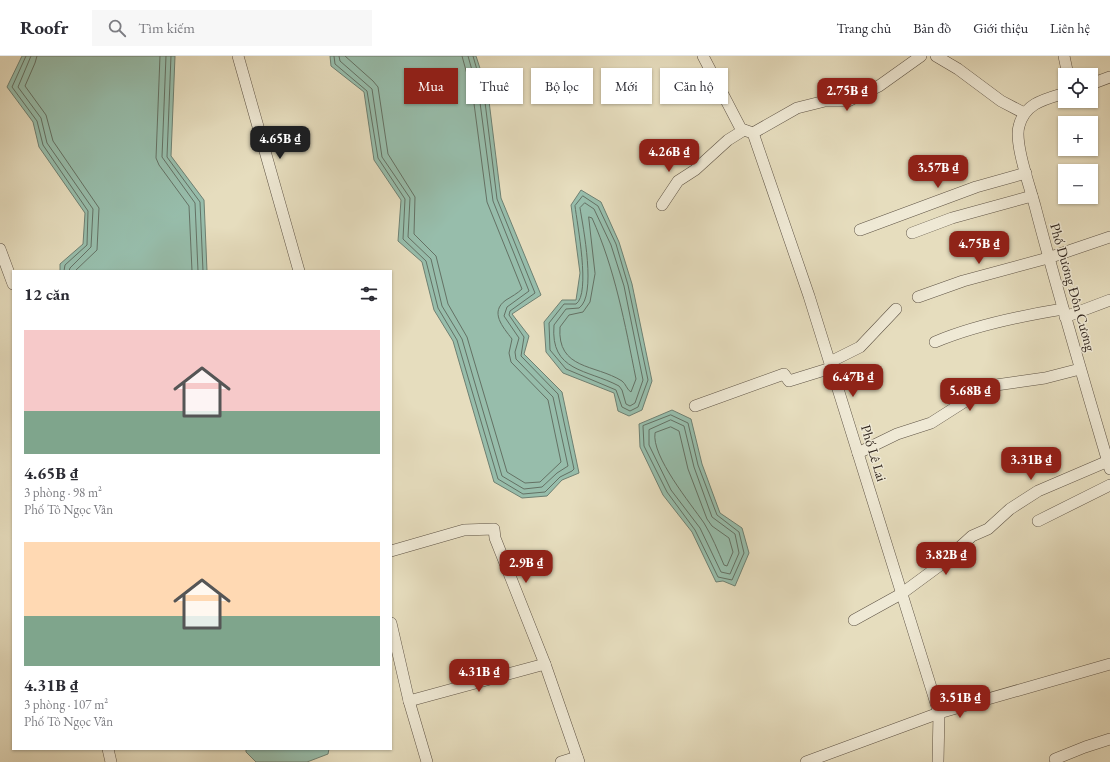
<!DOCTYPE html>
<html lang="vi">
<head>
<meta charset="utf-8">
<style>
  :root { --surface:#fff; --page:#f7f7f7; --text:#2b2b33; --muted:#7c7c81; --line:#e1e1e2; --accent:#8f2418 }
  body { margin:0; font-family:"EB Garamond",serif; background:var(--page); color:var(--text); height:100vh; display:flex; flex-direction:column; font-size:15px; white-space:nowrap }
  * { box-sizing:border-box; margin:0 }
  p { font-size:13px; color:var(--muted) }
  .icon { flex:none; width:22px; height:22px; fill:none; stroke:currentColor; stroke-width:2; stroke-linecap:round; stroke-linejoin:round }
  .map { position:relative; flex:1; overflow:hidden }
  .details { position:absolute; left:12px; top:214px; width:380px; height:480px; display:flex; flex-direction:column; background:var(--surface); border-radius:0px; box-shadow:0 1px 3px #0004 }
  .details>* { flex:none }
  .banner { position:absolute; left:404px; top:12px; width:380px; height:36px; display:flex; gap:8px }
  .tools { position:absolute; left:1058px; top:12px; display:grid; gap:8px }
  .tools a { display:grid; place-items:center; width:40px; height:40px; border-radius:0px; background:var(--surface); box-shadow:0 1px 3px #0004; font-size:20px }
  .price { position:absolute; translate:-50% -34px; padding:0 9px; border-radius:8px; background:var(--accent); color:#fff; font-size:13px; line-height:26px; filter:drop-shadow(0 1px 2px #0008) }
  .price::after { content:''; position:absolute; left:50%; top:24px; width:12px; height:9px; margin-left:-6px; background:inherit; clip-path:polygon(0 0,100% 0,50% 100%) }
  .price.active { background:#222; color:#fff }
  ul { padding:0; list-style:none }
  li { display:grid; align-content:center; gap:8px; height:212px; padding:0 12px }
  li span { display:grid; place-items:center; height:124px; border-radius:0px; color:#555 }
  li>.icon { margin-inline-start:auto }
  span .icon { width:72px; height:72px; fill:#fffc; stroke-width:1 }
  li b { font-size:17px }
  h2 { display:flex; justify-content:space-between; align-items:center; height:48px; padding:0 12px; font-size:17px }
  .chip { padding:0 14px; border-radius:0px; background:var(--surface); box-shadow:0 1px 3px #0004; font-size:14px; line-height:36px }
  .chip.active { background:var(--accent); color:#fff }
  header { display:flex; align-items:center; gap:24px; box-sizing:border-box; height:56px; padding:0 20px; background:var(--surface); border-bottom:1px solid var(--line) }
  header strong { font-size:19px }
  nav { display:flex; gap:22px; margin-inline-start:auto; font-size:14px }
  .search { width:280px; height:36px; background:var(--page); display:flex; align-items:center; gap:10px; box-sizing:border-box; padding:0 14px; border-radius:0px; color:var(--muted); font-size:15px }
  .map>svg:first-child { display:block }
  .water { fill:#97bdab; stroke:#6e8072 }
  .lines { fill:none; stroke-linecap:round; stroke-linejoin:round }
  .shore { stroke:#647164; stroke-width:1 }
  .minor-casing { stroke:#5e5345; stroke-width:12 }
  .minor { stroke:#efe9d5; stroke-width:11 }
  .labels { text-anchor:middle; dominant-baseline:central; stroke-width:3; stroke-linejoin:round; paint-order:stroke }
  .street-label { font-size:14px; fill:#30251d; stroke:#efe9d5 }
</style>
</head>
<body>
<header>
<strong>Roofr</strong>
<div class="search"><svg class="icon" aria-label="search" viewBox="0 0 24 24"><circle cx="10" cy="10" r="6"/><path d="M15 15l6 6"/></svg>Tìm kiếm</div>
<nav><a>Trang chủ</a><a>Bản đồ</a><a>Giới thiệu</a><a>Liên hệ</a></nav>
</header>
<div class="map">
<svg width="1110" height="706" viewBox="0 0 1110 706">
  <rect width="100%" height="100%" fill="#e6ddbe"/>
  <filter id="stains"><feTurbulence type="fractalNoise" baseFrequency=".005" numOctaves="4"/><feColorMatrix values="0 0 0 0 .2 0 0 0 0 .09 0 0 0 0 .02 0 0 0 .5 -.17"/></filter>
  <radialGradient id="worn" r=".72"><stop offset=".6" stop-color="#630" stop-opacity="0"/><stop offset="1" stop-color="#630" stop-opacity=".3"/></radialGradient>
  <g class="water">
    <polygon points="22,0 175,0 171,100 204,144 207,215 60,215 60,208 83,188 85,157 39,91 33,66 7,31"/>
    <polygon points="330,0 476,0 488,37 501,142 541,239 512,258 529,280 524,298 562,336 579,417 562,424 547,440 522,442 494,426 453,285 434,254 422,206 398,185 401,144 374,104 364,36 331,10"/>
    <polygon points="581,134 601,146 619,186 632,228 652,325 642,354 629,360 618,355 614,337 563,317 546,296 544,266 562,244 576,244 580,217 571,149"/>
    <polygon points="672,354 691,363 702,408 720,457 742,472 749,497 735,530 723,525 716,526 692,476 663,439 640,391 639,368"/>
    <polygon points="246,693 329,693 328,698 307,706 256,706 246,696"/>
  </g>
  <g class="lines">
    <g class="shore">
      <polyline points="26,0 12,31 37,65 43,89 88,155 87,189 65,209 64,215"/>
      <polyline points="31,0 18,31 41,62 47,87 93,153 91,191 70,212 69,215"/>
      <polyline points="37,0 35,7 25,30 46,59 53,85 99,152 97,194 75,215"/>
      <polyline points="160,0 156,102 159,109 189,150 192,215"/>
      <polyline points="166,0 162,101 195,147 198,215"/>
      <polyline points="171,0 167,101 200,146 203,215"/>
      <polyline points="334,0 335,8 367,35 378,102 405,143 403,183 426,205 438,252 457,284 498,423 523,438 545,436 560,421 572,415 574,413 558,338 521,300 524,281 509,259 510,255 535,237 497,143 484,38 473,0"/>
      <polyline points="339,0 340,5 372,33 382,101 410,142 408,181 431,203 442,250 462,283 502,420 524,433 542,431 557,417 568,410 553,341 516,303 515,296 519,282 504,260 507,251 529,235 493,145 479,39 468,0"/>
      <path d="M345,0L373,25L378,31L388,98L415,141L414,178L436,200L448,248L467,281L507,416L525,427L540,426L561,406L548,344L511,306L509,297L512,283C503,271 489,256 506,244C511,241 518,237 522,233L487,146L473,40L462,0"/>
      <path d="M583,140L598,150L616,188L628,229L648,324L638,351L630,355L622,351L616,334L566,313L550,294L549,267L564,248H576C591,238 577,167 575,150Z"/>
      <path d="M585,147L594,153L611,189L624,230L643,324L635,347L630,350L626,348L622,334L619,330C587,313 550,316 554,269L566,253L579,252C597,240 583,171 580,152Z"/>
      <path d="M589,161L592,162C615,213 625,268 636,323L631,336C627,334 626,328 622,325C595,308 557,314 560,271L569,259L583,256L590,246L595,218Z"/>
      <polygon points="671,359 688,367 698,409 717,459 739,476 744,497 732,524 718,521 695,474 667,436 644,390 643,370"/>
      <polygon points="671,364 684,370 694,411 712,461 735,478 739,497 730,518 721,516 700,472 671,434 649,389 649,374"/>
      <path d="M671,371L679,375L688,413L707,463L712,470L729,482L733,496L727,510L724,509C718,495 712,480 704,467C691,448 651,400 655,377Z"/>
    </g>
    <g class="minor-casing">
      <g id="minor">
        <polyline points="238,0 299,215"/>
        <polyline points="703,0 741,73 753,77 809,240 939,657 938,706"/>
        <polyline points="936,0 958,13 1001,45 1024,57"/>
        <polyline points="1064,0 1068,19"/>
        <polyline points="1091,28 1110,21"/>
        <path d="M1065,37C1045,43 1025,47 1019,70C1014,87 1030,131 1035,150C1058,238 1084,325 1110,413"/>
        <polyline points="753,77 797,52 825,45 848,45 879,30 921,0"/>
        <polyline points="662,149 678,125 695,114 728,84 744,74"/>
        <polyline points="860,174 976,131 1026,117"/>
        <polyline points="912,177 952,162 1032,140"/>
        <polyline points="0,193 13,228"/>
        <polyline points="918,241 963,225 1048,202 1110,181"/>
        <polyline points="1065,261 1110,244"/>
        <path d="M935,286C975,269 1020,260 1063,253"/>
        <polyline points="830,306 860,291 896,253"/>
        <polyline points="695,350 784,318 789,325 831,312"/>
        <polyline points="858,397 897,378 931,367 989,330 1045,322 1080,313"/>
        <polyline points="1038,465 1110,429"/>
        <polyline points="391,495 464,474 494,473 495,482 545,608 579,706"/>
        <polyline points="854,564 901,538 939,510 972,480 988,473 1010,453 1038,435 1108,405"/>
        <polyline points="391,567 409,645 427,706"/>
        <polyline points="409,645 545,608"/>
        <polyline points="108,693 111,706"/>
        <polyline points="1055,703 1085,691 1110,683"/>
        <polyline points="561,706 577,701"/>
        <polyline points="806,706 939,657 1110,608"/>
      </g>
    </g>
    <use href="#minor" class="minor"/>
  </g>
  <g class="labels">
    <g class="street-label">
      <text transform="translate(1073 231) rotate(74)">Phố Dương Đôn Cương</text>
      <text transform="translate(874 397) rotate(73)">Phố Lê Lai</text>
    </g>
  </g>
  <rect width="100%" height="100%" filter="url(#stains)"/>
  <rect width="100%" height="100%" fill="url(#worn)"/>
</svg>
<div class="tools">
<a><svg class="icon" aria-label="locate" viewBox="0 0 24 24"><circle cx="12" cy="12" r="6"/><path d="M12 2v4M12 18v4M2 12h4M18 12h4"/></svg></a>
<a>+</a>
<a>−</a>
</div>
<b class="price" style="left:847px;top:56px">2.75B ₫</b>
<b class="price active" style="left:280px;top:104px">4.65B ₫</b>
<b class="price" style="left:669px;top:117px">4.26B ₫</b>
<b class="price" style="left:938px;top:133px">3.57B ₫</b>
<b class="price" style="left:979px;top:209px">4.75B ₫</b>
<b class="price" style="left:853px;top:342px">6.47B ₫</b>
<b class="price" style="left:970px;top:356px">5.68B ₫</b>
<b class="price" style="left:1031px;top:425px">3.31B ₫</b>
<b class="price" style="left:946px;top:520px">3.82B ₫</b>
<b class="price" style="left:526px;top:528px">2.9B ₫</b>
<b class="price" style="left:479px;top:637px">4.31B ₫</b>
<b class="price" style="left:960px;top:663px">3.51B ₫</b>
<div class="banner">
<a class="chip active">Mua</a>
<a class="chip">Thuê</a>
<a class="chip">Bộ lọc</a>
<a class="chip">Mới</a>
<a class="chip">Căn hộ</a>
</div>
<section class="details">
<h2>12 căn<svg class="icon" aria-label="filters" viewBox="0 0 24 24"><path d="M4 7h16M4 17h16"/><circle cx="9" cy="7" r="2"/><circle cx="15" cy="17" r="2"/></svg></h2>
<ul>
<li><span style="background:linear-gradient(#f6c9c9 65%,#7fa58c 0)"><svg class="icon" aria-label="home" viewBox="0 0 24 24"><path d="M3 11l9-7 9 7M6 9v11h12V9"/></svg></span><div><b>4.65B ₫</b><p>3 phòng · 98 m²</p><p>Phố Tô Ngọc Vân</p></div></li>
<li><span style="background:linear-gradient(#ffd9b3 60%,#7fa58c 0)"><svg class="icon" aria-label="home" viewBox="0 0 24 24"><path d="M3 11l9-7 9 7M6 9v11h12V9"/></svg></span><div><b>4.31B ₫</b><p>3 phòng · 107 m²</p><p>Phố Tô Ngọc Vân</p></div></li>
</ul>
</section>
</div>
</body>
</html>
